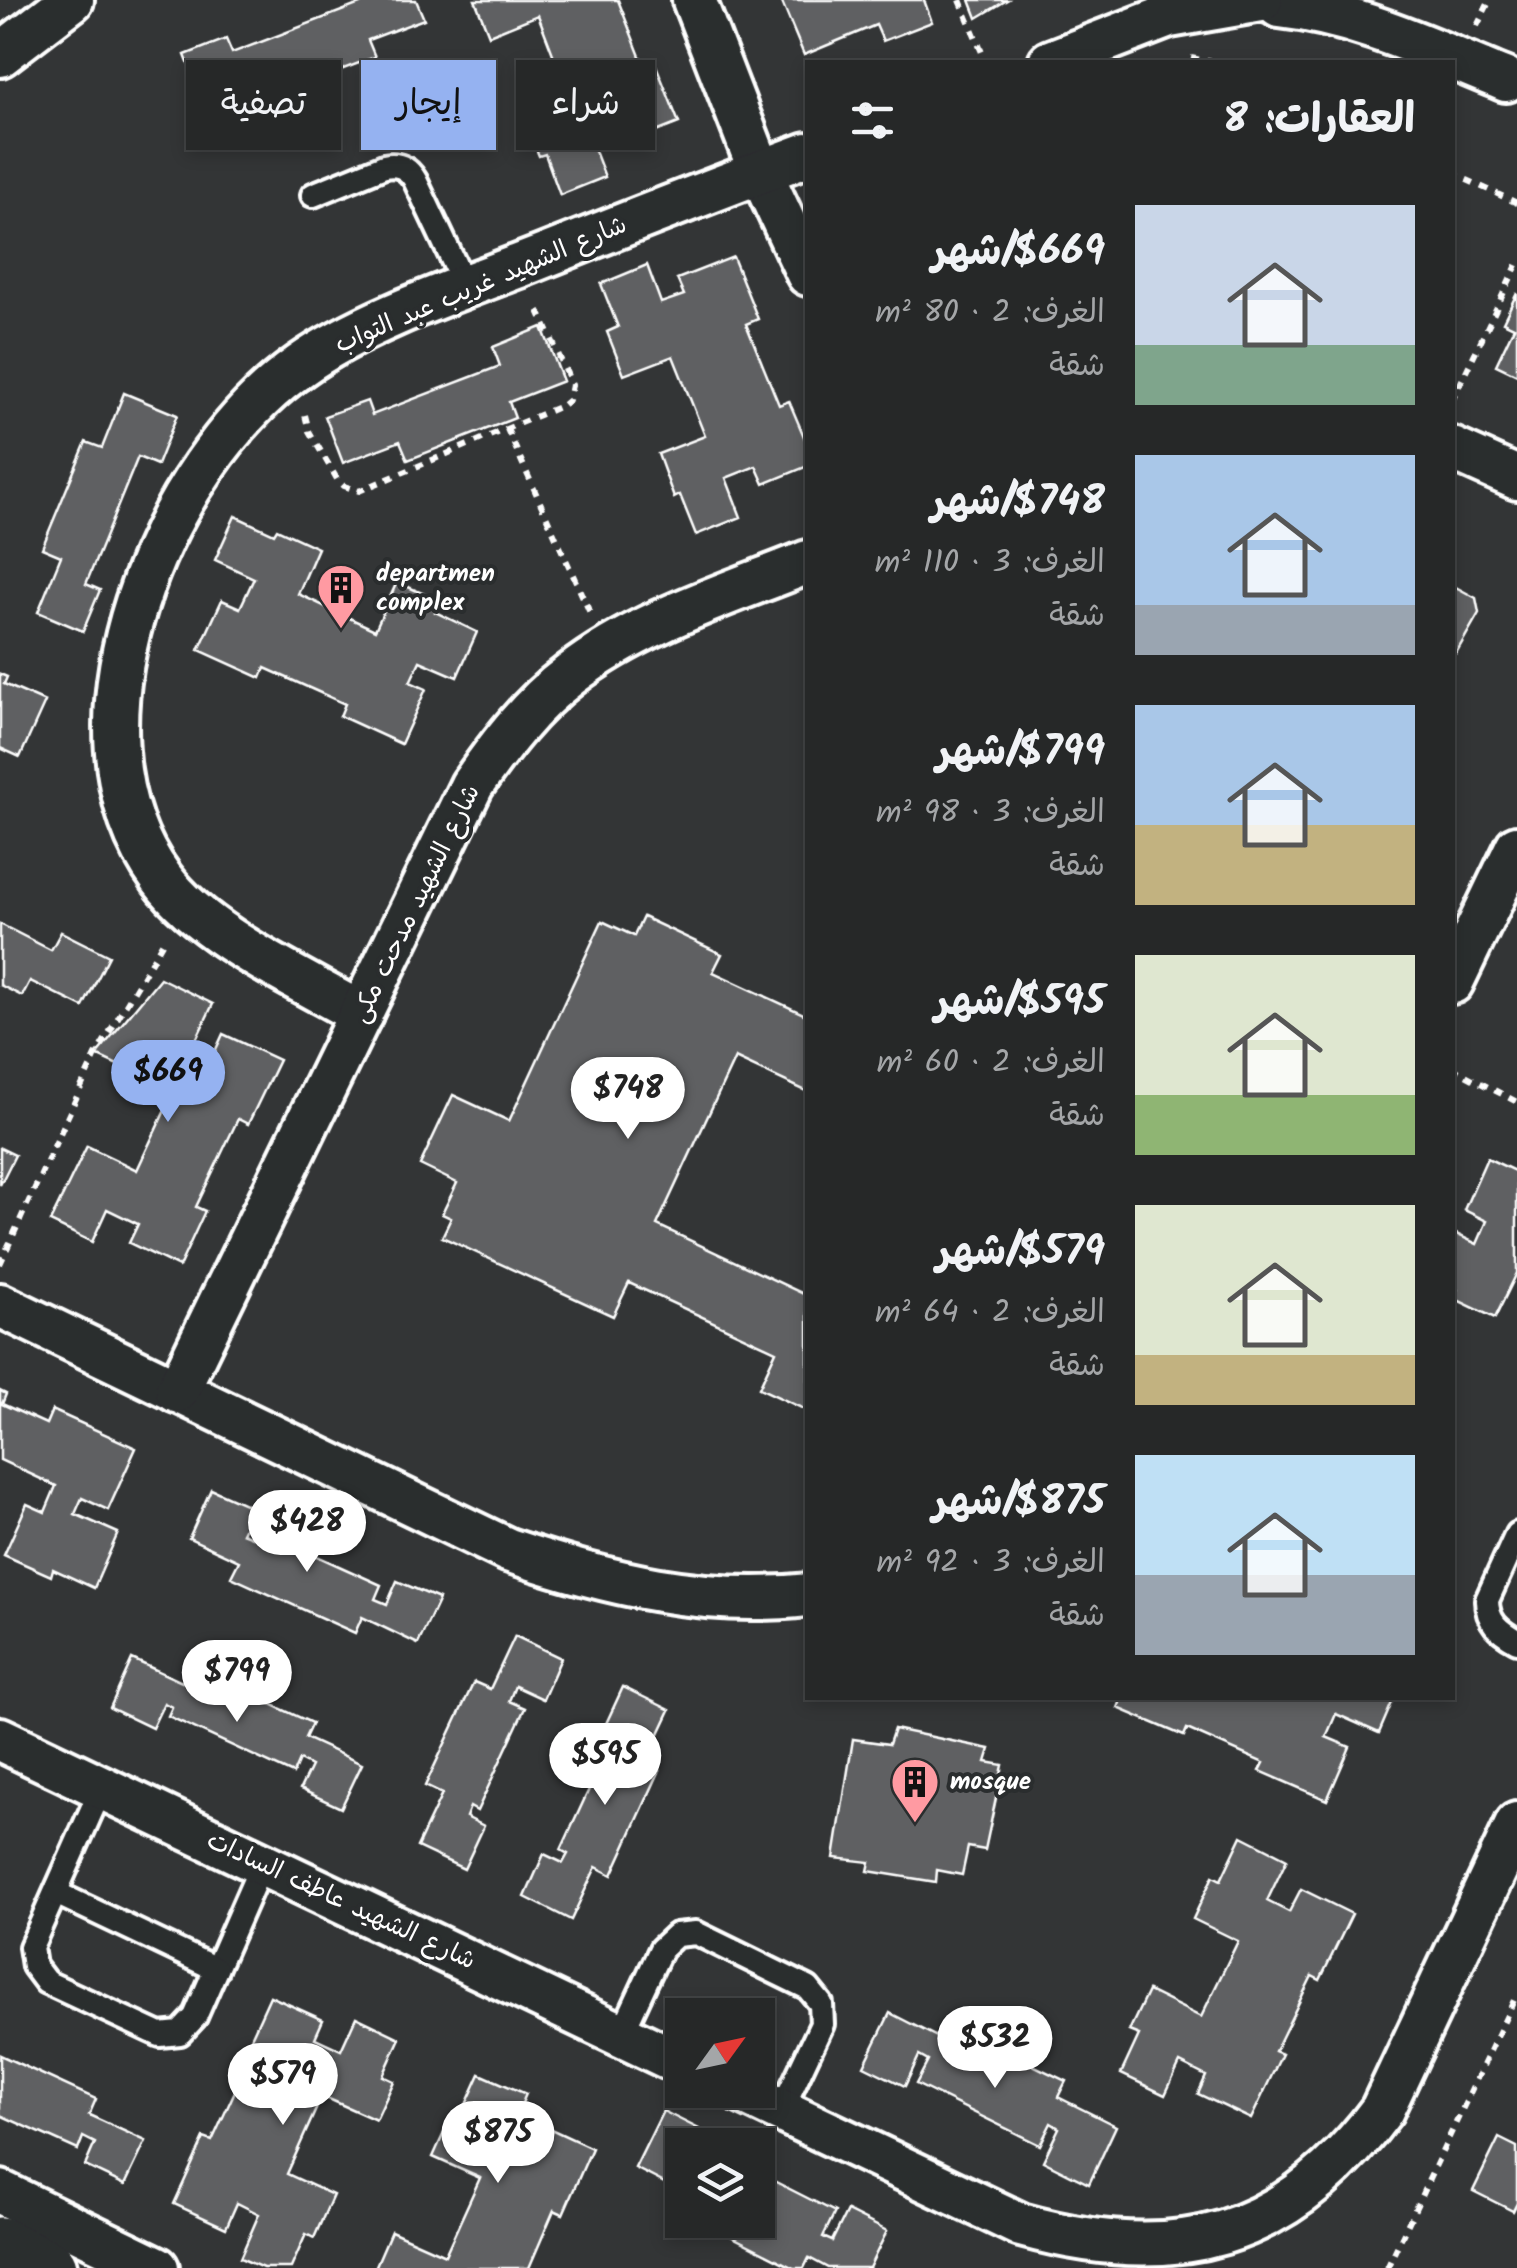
<!DOCTYPE html>
<html lang="ar">
<head>
<meta charset="utf-8">
<style>
  :root { --surface:#262828; --page:#323434; --text:#f1f3f6; --muted:#a4a6a8; --line:#424445; --accent:#95b2f1 }
  body { margin:0; font-family:Kalam,"Playpen Sans Arabic",sans-serif; background:var(--page); color:var(--text); direction:rtl; height:100vh; display:flex; flex-direction:column; font-size:38px; white-space:nowrap }
  * { box-sizing:border-box; margin:0 }
  p { font-size:32px; color:var(--muted) }
  .icon { flex:none; width:55px; height:55px; fill:none; stroke:currentColor; stroke-width:2; stroke-linecap:round; stroke-linejoin:round }
  .map { position:relative; flex:1; overflow:hidden; direction:ltr }
  .side { position:absolute; left:805px; top:60px; width:650px; height:1640px; display:flex; flex-direction:column; background:var(--surface); border-radius:0px; box-shadow:0 5px 15px #0003,0 0 0 2px var(--line); direction:rtl }
  .side>* { flex:none }
  .banner { position:absolute; left:30px; top:60px; width:625px; height:90px; direction:rtl; display:flex; gap:20px }
  .needle { width:65px; rotate:57deg }
  .buttons { position:absolute; left:665px; top:1998px; display:grid; gap:20px }
  .buttons a { display:grid; place-items:center; width:110px; height:110px; border-radius:0px; background:var(--surface); box-shadow:0 5px 15px #0003,0 0 0 2px var(--line); font-size:50px }
  .price { position:absolute; translate:-50% -85px; padding:0 22px; border-radius:35px; background:#fff; color:#222; font-size:32px; line-height:65px; filter:drop-shadow(0 2px 5px #0008) }
  .price::after { content:''; position:absolute; left:50%; top:60px; width:30px; height:22px; margin-left:-15px; background:inherit; clip-path:polygon(0 0,100% 0,50% 100%) }
  .price.current { background:var(--accent); color:#111 }
  ul { padding:0; list-style:none }
  li { display:flex; align-items:center; gap:30px; height:250px; padding:0 40px }
  li span { display:grid; place-items:center; flex:none; width:280px; height:200px; border-radius:0px; color:#555 }
  li>.icon { margin-inline-start:auto }
  span .icon { width:120px; height:120px; fill:#fffc; stroke-width:1 }
  li b { font-size:42px }
  h2 { display:flex; justify-content:space-between; align-items:center; height:120px; padding:0 40px; font-size:42px }
  .chip { padding:0 35px; border-radius:0px; background:var(--surface); box-shadow:0 5px 15px #0003,0 0 0 2px var(--line); font-size:35px; line-height:90px }
  .chip.current { background:var(--accent); color:#111 }
  .map>svg:first-child { display:block }
  .building { fill:#5f6162; stroke:#fff; stroke-width:2.5 }
  .lines { fill:none; stroke-linecap:round; stroke-linejoin:round }
  .service-casing { stroke:#fff; stroke-width:30 }
  .minor-casing { stroke:#fff; stroke-width:50 }
  .tertiary-casing { stroke:#fff; stroke-width:62 }
  .path { stroke:#fff; stroke-width:6; stroke-dasharray:8 8; stroke-linecap:butt }
  .service { stroke:#2a2d2e; stroke-width:22 }
  .minor { stroke:#2a2d2e; stroke-width:42 }
  .tertiary { stroke:#2a2d2e; stroke-width:55 }
  .labels { text-anchor:middle; dominant-baseline:central; stroke-width:8; stroke-linejoin:round; paint-order:stroke }
  .street-label { font-size:25px; fill:#fff; stroke:#2a2d2e }
  .poi-label { font-size:25px; font-weight:bold; fill:#fff; stroke:#2a2d2e; text-anchor:start }
</style>
</head>
<body>
<div class="map">
<svg width="1517" height="2268" viewBox="0 0 1517 2268">
  <rect width="100%" height="100%" fill="#333536"/>
  <filter id="ink" filterUnits="userSpaceOnUse"><feTurbulence type="fractalNoise" baseFrequency=".01" numOctaves="2"/><feDisplacementMap in="SourceGraphic" scale="20" xChannelSelector="R" yChannelSelector="G"/><feConvolveMatrix kernelMatrix="1 2 1 2 8 2 1 2 1" color-interpolation-filters="sRGB"/></filter>
  <g filter="url(#ink)">
    <g class="building">
      <polygon points="359,0 416,0 424,19 368,40 375,57 267,98 260,79 203,101 185,55 226,39 232,53 360,4"/>
      <polygon points="475,0 618,0 643,64 654,60 679,123 628,143 621,125 590,138 605,177 560,195 545,154 539,156 522,114 569,96 538,15 489,35"/>
      <polygon points="781,0 924,0 932,22 883,41 876,25 804,55"/>
      <polygon points="970,0 1007,0 977,18"/>
      <polygon points="733,257 758,319 746,324 779,405 789,401 808,446 808,466 764,484 756,466 726,478 741,517 696,535 680,495 674,498 658,454 705,436 673,356 624,375 607,332 618,327 601,284 647,265 661,303 684,295 677,279"/>
      <polygon points="1517,293 1517,375 1496,365 1514,327 1503,322"/>
      <polygon points="542,327 563,381 509,402 515,418 408,460 400,441 343,463 325,416 367,401 372,415 500,366 493,347"/>
      <polygon points="124,393 177,415 157,465 138,457 86,584 100,590 83,631 38,612 61,556 42,548 86,442 102,448"/>
      <polygon points="235,516 274,534 277,529 318,548 298,594 375,630 397,582 440,601 435,612 477,632 457,677 420,661 410,682 426,689 401,744 340,716 345,704 265,668 261,678 199,650 222,600 240,608 254,578 215,560"/>
      <polygon points="1452,585 1476,598 1479,613 1456,653 1452,651"/>
      <polygon points="0,674 7,677 4,684 45,702 20,757 0,748"/>
      <polygon points="643,917 722,954 713,972 808,1016 808,1092 735,1058 657,1225 808,1296 808,1411 759,1388 776,1351 629,1283 613,1316 442,1237 451,1218 442,1214 457,1183 420,1165 453,1095 509,1121 602,921 634,936"/>
      <polygon points="0,924 51,950 61,932 109,956 83,1007 30,981 22,996 0,985"/>
      <polygon points="160,978 213,1004 193,1046 213,1056 223,1034 279,1060 248,1124 238,1119 196,1207 205,1211 179,1267 129,1243 138,1224 107,1209 92,1242 50,1222 87,1146 137,1170 174,1091 96,1055"/>
      <polygon points="0,1148 15,1155 0,1185"/>
      <polygon points="1487,1158 1517,1172 1517,1273 1495,1318 1453,1298 1457,1290 1452,1288 1452,1232 1477,1244 1487,1221 1464,1210"/>
      <polygon points="0,1391 6,1394 2,1404 46,1424 52,1410 136,1448 108,1510 82,1498 75,1514 118,1533 94,1588 53,1569 51,1576 4,1555 27,1504 45,1512 56,1486 0,1460"/>
      <polygon points="211,1489 254,1508 242,1533 252,1537 255,1528 381,1585 375,1599 387,1604 397,1581 439,1599 418,1644 362,1617 355,1633 231,1577 239,1561 189,1538"/>
      <polygon points="515,1636 561,1658 543,1699 515,1686 509,1701 525,1708 477,1811 470,1807 466,1817 484,1826 464,1869 417,1847 442,1794 425,1786 474,1682 490,1689"/>
      <polygon points="132,1659 182,1682 189,1666 312,1723 305,1738 362,1764 341,1808 300,1789 311,1766 299,1760 293,1774 168,1716 172,1707 164,1703 152,1728 110,1708"/>
      <polygon points="623,1687 670,1710 645,1763 660,1770 612,1875 596,1867 571,1920 525,1897 544,1854 563,1863 568,1854 561,1850 608,1748 625,1755 632,1741 604,1728"/>
      <polygon points="1122,1698 1394,1698 1379,1733 1336,1714 1326,1737 1350,1747 1327,1800 1260,1771 1264,1763 1187,1729 1184,1736 1118,1708"/>
      <polygon points="894,1729 990,1749 986,1762 1003,1765 985,1850 968,1847 962,1875 937,1870 936,1882 868,1871 870,1862 834,1858 853,1739 889,1744"/>
      <polygon points="1242,1836 1287,1859 1267,1901 1289,1912 1301,1889 1352,1914 1320,1980 1312,1976 1275,2051 1282,2054 1251,2119 1198,2094 1206,2076 1180,2063 1165,2095 1121,2074 1139,2035 1129,2031 1148,1991 1201,2017 1238,1941 1193,1919 1213,1876 1221,1880"/>
      <polygon points="270,1996 323,2020 315,2038 341,2050 356,2017 400,2038 383,2076 394,2081 376,2120 322,2096 287,2174 333,2195 314,2238 306,2234 291,2268 263,2268 240,2258 259,2214 237,2203 226,2228 174,2204 204,2138 212,2141 247,2065 240,2062"/>
      <polygon points="890,2013 941,2039 948,2024 1066,2081 1058,2097 1116,2126 1089,2184 1043,2161 1059,2128 1051,2123 1040,2145 916,2084 928,2061 919,2056 905,2086 864,2066"/>
      <polygon points="0,2055 96,2099 89,2115 146,2141 125,2185 85,2166 95,2143 83,2137 78,2150 0,2115"/>
      <polygon points="480,2074 526,2094 507,2138 530,2148 540,2124 592,2148 563,2214 554,2210 529,2268 375,2268 391,2231 445,2255 480,2178 433,2157 452,2115 460,2118"/>
      <polygon points="663,2111 709,2134 703,2145 682,2145 682,2192 635,2168"/>
      <polygon points="1499,2138 1517,2147 1517,2203 1513,2211 1473,2191"/>
      <polygon points="758,2173 835,2212 823,2237 832,2241 847,2211 887,2231 869,2268 828,2268 809,2258 804,2268 794,2268 699,2220 758,2220"/>
    </g>
    <g class="lines">
      <g class="service-casing">
        <g id="service">
          <path d="M313,195L384,166C398,163 408,168 415,180L465,286"/>
          <path d="M1517,1534L1487,1600C1487,1622 1499,1631 1517,1641"/>
          <polyline points="102,1787 31,1947 34,1966 46,1982 160,2035 180,2033 195,2017 262,1864"/>
          <polyline points="56,1893 216,1969"/>
          <polyline points="621,2035 661,1949 676,1935 696,1933 808,1988 821,2004 822,2024 781,2111"/>
        </g>
      </g>
      <g class="minor-casing">
        <g id="minor">
          <polyline points="694,0 760,171 808,274"/>
          <path d="M1281,0L1279,6C1360,15 1431,50 1506,80"/>
          <polyline points="0,55 72,0"/>
          <polyline points="1050,62 1169,16 1261,0"/>
          <polyline points="1452,449 1517,478"/>
          <polyline points="1452,982 1517,847"/>
          <path d="M361,1014C299,978 205,937 162,879C50,728 161,464 300,366C360,323 450,292 519,266C615,228 711,190 808,154"/>
          <path d="M0,1305L508,1550C605,1583 705,1607 808,1595"/>
          <path d="M177,1391L472,785C500,745 530,705 570,675C640,621 726,595 808,562"/>
          <polyline points="0,1739 682,2064"/>
          <path d="M738,2090L1021,2225C1175,2268 1286,2240 1382,2110L1517,1824"/>
          <polyline points="0,2192 157,2268"/>
        </g>
      </g>
      <g class="tertiary-casing">
        <polyline id="tertiary" points="0,2245 49,2268"/>
      </g>
      <g class="path">
        <polyline points="960,0 986,62"/>
        <polyline points="1477,26 1490,0"/>
        <polyline points="1191,58 1214,62"/>
        <polyline points="1452,173 1517,203"/>
        <polyline points="1452,401 1517,265"/>
        <polyline points="305,415 309,431 337,479 344,486 359,491 563,405 569,400 572,385 536,304"/>
        <polyline points="507,429 591,615"/>
        <polyline points="1452,1068 1517,1102"/>
        <polyline points="0,1264 96,1055 164,940"/>
        <polyline points="1387,2268 1517,1994"/>
      </g>
      <use href="#service" class="service"/>
      <use href="#minor" class="minor"/>
      <use href="#tertiary" class="tertiary"/>
    </g>
  </g>
  <defs>
    <g id="building-pin" transform="scale(2.5)"><path d="M0 17L-7.5 6A9.5 9.5 0 1 1 7.5 6Z" fill="#ff9aa2" stroke="#2a2d2e"/><path d="M-4-6H4V6H1V3H-1V6H-4ZM-2.5-4.3h1.7v1.8h-1.7ZM.8-4.3h1.7v1.8H.8ZM-2.5-1h1.7V.8h-1.7ZM.8-1h1.7V.8H.8Z" fill="#111"/></g>
  </defs>
  <g fill-rule="evenodd">
    <use href="#building-pin" x="341" y="588"/>
    <use href="#building-pin" x="915" y="1782"/>
  </g>
  <g class="labels">
    <g class="street-label">
      <text transform="translate(481 285) rotate(-23)">شارع الشهيد غريب عبد التواب</text>
      <text transform="translate(416 904) rotate(-64)">شارع الشهيد مدحت مكى</text>
      <text transform="translate(341 1901) rotate(25)">شارع الشهيد عاطف السادات</text>
    </g>
    <g class="poi-label">
      <text x="376" y="574">departmen<tspan x="376" dy="29">complex</tspan></text>
      <text x="950" y="1782">mosque</text>
    </g>
  </g>
</svg>
<div class="buttons">
<a><svg class="needle" viewBox="-14 -14 28 28"><path d="M0-13l5 13h-10z" fill="#e53935"/><path d="M0 13l5-13h-10z" fill="#a4a6a8"/></svg></a>
<a><svg class="icon" aria-label="layers" viewBox="0 0 24 24"><path d="M12 4l9 5-9 5-9-5zM3 14l9 5 9-5"/></svg></a>
</div>
<b class="price current" style="left:168px;top:1125px">$669</b>
<b class="price" style="left:628px;top:1142px">$748</b>
<b class="price" style="left:307px;top:1575px">$428</b>
<b class="price" style="left:237px;top:1725px">$799</b>
<b class="price" style="left:605px;top:1808px">$595</b>
<b class="price" style="left:995px;top:2091px">$532</b>
<b class="price" style="left:283px;top:2128px">$579</b>
<b class="price" style="left:498px;top:2186px">$875</b>
<div class="banner">
<a class="chip">شراء</a>
<a class="chip current">إيجار</a>
<a class="chip">تصفية</a>
</div>
<section class="side">
<h2>العقارات: 8<svg class="icon" aria-label="filters" viewBox="0 0 24 24"><path d="M4 7h16M4 17h16"/><circle cx="9" cy="7" r="2"/><circle cx="15" cy="17" r="2"/></svg></h2>
<ul>
<li><span style="background:linear-gradient(#c9d6e8 70%,#7fa58c 0)"><svg class="icon" aria-label="home" viewBox="0 0 24 24"><path d="M3 11l9-7 9 7M6 9v11h12V9"/></svg></span><div><b>$669/شهر</b><p>الغرف: 2 · 80 m²</p><p>شقة</p></div></li>
<li><span style="background:linear-gradient(#a9c7e8 75%,#9aa5b1 0)"><svg class="icon" aria-label="home" viewBox="0 0 24 24"><path d="M3 11l9-7 9 7M6 9v11h12V9"/></svg></span><div><b>$748/شهر</b><p>الغرف: 3 · 110 m²</p><p>شقة</p></div></li>
<li><span style="background:linear-gradient(#a9c7e8 60%,#c2b280 0)"><svg class="icon" aria-label="home" viewBox="0 0 24 24"><path d="M3 11l9-7 9 7M6 9v11h12V9"/></svg></span><div><b>$799/شهر</b><p>الغرف: 3 · 98 m²</p><p>شقة</p></div></li>
<li><span style="background:linear-gradient(#dfe7d0 70%,#8fb573 0)"><svg class="icon" aria-label="home" viewBox="0 0 24 24"><path d="M3 11l9-7 9 7M6 9v11h12V9"/></svg></span><div><b>$595/شهر</b><p>الغرف: 2 · 60 m²</p><p>شقة</p></div></li>
<li><span style="background:linear-gradient(#dfe7d0 75%,#c2b280 0)"><svg class="icon" aria-label="home" viewBox="0 0 24 24"><path d="M3 11l9-7 9 7M6 9v11h12V9"/></svg></span><div><b>$579/شهر</b><p>الغرف: 2 · 64 m²</p><p>شقة</p></div></li>
<li><span style="background:linear-gradient(#bfe0f5 60%,#9aa5b1 0)"><svg class="icon" aria-label="home" viewBox="0 0 24 24"><path d="M3 11l9-7 9 7M6 9v11h12V9"/></svg></span><div><b>$875/شهر</b><p>الغرف: 3 · 92 m²</p><p>شقة</p></div></li>
</ul>
</section>
</div>
</body>
</html>
